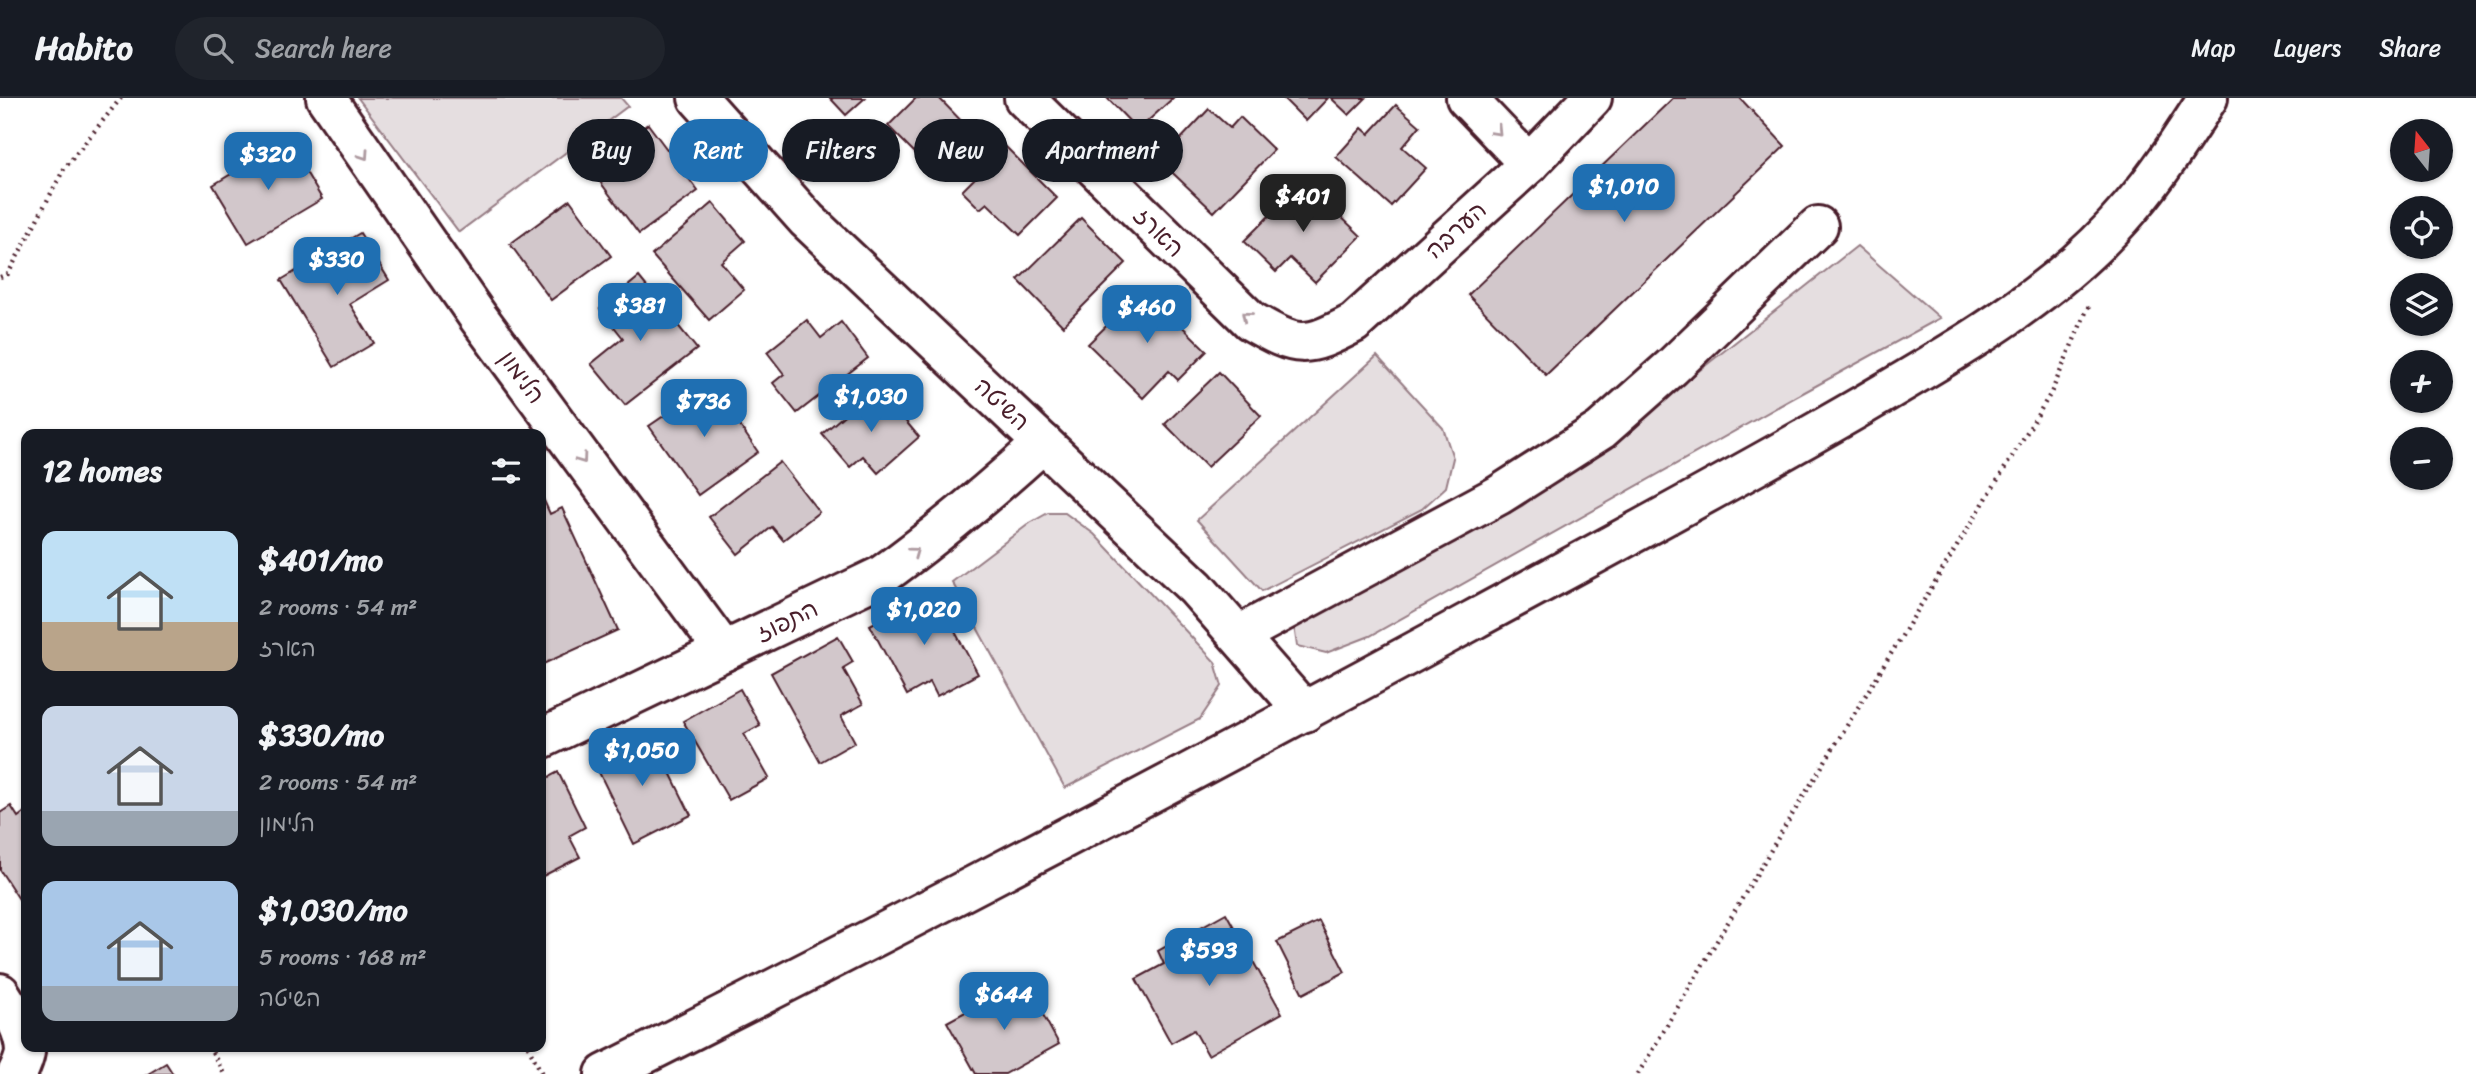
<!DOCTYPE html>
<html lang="en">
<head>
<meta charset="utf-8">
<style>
  :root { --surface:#171b24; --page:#20242c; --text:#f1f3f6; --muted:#9ea1a6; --line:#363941; --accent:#1f6fb2 }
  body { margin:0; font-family:Sriracha,"Playpen Sans Hebrew",sans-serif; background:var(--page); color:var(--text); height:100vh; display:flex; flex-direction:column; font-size:26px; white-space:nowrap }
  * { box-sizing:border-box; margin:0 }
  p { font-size:23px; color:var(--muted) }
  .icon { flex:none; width:38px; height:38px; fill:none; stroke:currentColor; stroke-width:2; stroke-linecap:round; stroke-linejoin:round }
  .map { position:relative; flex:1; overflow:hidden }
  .details { position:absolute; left:21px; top:331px; width:525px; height:623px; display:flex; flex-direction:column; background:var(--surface); border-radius:14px; box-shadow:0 2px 5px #0004 }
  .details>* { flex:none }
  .banner { position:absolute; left:567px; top:21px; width:665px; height:63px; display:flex; gap:14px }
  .needle { width:46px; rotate:343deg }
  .fabs { position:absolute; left:2390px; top:21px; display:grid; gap:14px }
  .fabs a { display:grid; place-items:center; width:63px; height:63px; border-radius:50%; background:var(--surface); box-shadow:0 2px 5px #0004; font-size:35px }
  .price { position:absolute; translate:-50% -60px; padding:0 16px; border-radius:14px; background:var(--accent); color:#fff; font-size:23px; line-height:46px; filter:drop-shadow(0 2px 4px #0008) }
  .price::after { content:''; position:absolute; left:50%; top:42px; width:21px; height:16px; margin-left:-10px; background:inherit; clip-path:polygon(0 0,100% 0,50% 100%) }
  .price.current { background:#222; color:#fff }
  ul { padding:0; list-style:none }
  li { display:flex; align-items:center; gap:21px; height:175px; padding:0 21px }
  li span { display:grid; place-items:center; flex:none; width:196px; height:140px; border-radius:14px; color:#555 }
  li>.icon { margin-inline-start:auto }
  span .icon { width:84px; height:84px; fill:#fffc; stroke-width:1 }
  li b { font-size:30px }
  h2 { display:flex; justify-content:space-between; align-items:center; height:84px; padding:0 21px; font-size:30px }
  .pill { padding:0 24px; border-radius:32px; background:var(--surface); box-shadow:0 2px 5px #0004; font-size:24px; line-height:63px }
  .pill.current { background:var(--accent); color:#fff }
  header { display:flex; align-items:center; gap:42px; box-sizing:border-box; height:98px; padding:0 35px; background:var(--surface); border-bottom:2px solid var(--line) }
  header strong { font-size:33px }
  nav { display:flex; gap:38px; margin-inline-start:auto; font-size:24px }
  .search { width:490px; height:63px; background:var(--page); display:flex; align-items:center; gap:18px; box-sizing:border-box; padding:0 24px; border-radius:38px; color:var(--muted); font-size:26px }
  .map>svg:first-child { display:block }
  .green { fill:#e5dee0; stroke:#987e86; stroke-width:2 }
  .building { fill:#d2c7cb; stroke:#4a1f2b; stroke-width:2 }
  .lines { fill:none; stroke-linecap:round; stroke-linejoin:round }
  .minor-casing { stroke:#4a1f2b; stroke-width:44 }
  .path { stroke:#4a1f2b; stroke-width:4.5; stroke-dasharray:2 5; stroke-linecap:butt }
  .minor { stroke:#fff; stroke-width:38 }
  .oneway { stroke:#ae9aa0 }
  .labels { text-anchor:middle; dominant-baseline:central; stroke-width:7; stroke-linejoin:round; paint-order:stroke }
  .street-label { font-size:24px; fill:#4a1f2b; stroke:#fff }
</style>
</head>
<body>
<header>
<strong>Habito</strong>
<div class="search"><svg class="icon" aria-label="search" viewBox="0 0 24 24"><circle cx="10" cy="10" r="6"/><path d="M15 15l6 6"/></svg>Search here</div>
<nav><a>Map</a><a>Layers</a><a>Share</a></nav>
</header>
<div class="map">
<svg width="2476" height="976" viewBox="0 0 2476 976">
  <rect width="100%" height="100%" fill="#fff"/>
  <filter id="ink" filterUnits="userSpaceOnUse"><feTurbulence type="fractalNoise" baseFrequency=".0143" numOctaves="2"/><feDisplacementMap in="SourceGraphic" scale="14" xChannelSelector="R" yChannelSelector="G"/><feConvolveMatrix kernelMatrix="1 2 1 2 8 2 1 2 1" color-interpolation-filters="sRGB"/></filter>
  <g filter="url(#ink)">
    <g class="green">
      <polygon points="358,0 621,0 628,8 459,134"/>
      <polygon points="1857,148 1940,220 1790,302 1370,538 1326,555 1297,548 1294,528 1522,408 1610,343"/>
      <polygon points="1377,258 1443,330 1453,360 1446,389 1422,411 1262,493 1197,422"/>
      <polygon points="1048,415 1065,415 1094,436 1215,564 1222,588 1200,621 1065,690 952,484 1030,425"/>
    </g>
    <g class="building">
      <polygon points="830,0 865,0 846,17"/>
      <polygon points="916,0 939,0 974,36 935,75 888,28"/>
      <polygon points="1107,0 1173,0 1138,32"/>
      <polygon points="1283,0 1328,0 1306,23"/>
      <polygon points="1331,0 1366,0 1349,17"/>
      <polygon points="1673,0 1740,0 1785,48 1546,277 1468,197"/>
      <polygon points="1396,7 1420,28 1402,49 1426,70 1391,108 1336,59 1362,30 1369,36"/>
      <polygon points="1209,11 1230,30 1240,19 1274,52 1214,114 1160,63"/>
      <polygon points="648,26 698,93 639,136 589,69"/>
      <polygon points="287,42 322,101 248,145 213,87"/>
      <polygon points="1006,49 1057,100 1020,137 987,105 980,111 962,93"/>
      <polygon points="1304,83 1361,138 1315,184 1290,160 1276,174 1244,143"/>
      <polygon points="570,102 611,158 551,202 510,146"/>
      <polygon points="713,105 745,143 721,164 744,192 709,222 652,157"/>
      <polygon points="1081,120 1126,165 1063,228 1018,182"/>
      <polygon points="360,135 389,182 350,206 374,245 334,269 281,182"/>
      <polygon points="639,179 697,251 625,307 591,266 623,240 600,211"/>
      <polygon points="1144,191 1207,253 1178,282 1169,273 1143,300 1088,246"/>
      <polygon points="807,222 821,240 841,224 868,260 797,315 773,285 784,276 767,254"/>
      <polygon points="1219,274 1261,318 1207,369 1165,326"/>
      <polygon points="711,286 758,354 698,397 649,328"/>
      <polygon points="883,296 919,339 878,375 863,358 850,369 822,336 862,302 868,309"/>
      <polygon points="780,364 819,414 783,442 772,429 738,456 709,419"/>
      <polygon points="541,396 550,416 562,410 618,532 541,567"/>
      <polygon points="933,493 978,576 937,598 930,584 907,597 870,527"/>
      <polygon points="838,538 853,564 843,570 863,606 841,618 855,644 820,664 771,575"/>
      <polygon points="740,591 760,627 744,636 769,680 729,702 683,623"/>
      <polygon points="650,634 691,717 634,746 593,662"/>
      <polygon points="558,674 585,729 569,738 580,759 541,779 541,683"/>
      <polygon points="11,708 18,719 26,713 26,812 0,772 0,715"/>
      <polygon points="1226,815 1282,915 1208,957 1194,932 1171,945 1136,881 1164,866 1158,853"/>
      <polygon points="1319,823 1345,874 1303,896 1277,844"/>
      <polygon points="1024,882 1059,946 1005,976 976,976 947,924"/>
      <polygon points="166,965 173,976 148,976"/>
    </g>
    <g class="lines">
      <g class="minor-casing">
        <g id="minor">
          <polyline points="326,0 478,219 724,553"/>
          <polyline points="698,0 807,122 1196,490 1305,614"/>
          <path d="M1024,0L1251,223C1298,250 1305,251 1354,225L1529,66L1592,0"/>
          <polyline points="1466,0 1529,66"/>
          <polyline points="1239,537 1499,397 1601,332 1672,269 1818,128"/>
          <path d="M541,641L881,478C938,437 991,392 1043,345"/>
          <path d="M0,895C11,912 25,933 25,954C24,961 20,970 17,976"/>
          <path d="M605,976C897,830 1186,678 1473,522C1604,451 1736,381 1865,306C1960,250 2059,195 2131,109C2160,75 2184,37 2208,0"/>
        </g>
      </g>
      <g class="path">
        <polyline points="0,179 8,176 64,71 121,0"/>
        <polyline points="209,948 224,976"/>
        <polyline points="528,948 542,976"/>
        <polyline points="1638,976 1781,735 2051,295 2090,205"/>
      </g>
      <use href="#minor" class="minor"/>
    </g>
    <defs><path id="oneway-chevron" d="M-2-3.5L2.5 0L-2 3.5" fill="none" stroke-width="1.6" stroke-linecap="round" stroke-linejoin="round" transform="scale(1.75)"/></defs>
    <g class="oneway">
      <use href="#oneway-chevron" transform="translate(1497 33) rotate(46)"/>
      <use href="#oneway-chevron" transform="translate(364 57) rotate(56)"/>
      <use href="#oneway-chevron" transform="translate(1246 218) rotate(-140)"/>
      <use href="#oneway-chevron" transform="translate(582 361) rotate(54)"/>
      <use href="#oneway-chevron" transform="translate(914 454) rotate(-36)"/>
    </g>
  </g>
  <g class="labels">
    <g class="street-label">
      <text transform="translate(1456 132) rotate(-42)">הערבה</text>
      <text transform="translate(1159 134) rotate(45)">הארז</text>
      <text transform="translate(522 279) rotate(54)">הלימון</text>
      <text transform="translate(1002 306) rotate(43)">השיטה</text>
      <text transform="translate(787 523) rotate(-26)">התפוז</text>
    </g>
  </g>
</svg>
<div class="fabs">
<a><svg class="needle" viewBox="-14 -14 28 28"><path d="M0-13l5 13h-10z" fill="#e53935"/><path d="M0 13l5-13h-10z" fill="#9ea1a6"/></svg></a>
<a><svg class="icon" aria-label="locate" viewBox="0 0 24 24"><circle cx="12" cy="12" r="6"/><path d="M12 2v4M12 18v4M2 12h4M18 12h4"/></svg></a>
<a><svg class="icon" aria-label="layers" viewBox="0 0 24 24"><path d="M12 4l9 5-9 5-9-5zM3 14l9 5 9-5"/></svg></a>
<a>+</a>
<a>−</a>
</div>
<b class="price" style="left:268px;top:94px">$320</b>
<b class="price" style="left:1624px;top:126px">$1,010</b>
<b class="price current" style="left:1303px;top:136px">$401</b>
<b class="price" style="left:337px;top:199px">$330</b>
<b class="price" style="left:640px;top:245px">$381</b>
<b class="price" style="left:1147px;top:247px">$460</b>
<b class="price" style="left:871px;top:336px">$1,030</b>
<b class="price" style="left:704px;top:341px">$736</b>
<b class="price" style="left:924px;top:549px">$1,020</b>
<b class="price" style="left:642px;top:690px">$1,050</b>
<b class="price" style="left:1209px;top:890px">$593</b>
<b class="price" style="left:1004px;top:934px">$644</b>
<div class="banner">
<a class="pill">Buy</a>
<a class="pill current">Rent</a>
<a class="pill">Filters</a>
<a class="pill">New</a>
<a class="pill">Apartment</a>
</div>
<section class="details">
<h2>12 homes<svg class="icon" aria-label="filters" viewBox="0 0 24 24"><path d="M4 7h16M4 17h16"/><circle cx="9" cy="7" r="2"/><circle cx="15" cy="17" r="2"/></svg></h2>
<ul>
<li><span style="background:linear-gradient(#bfe0f5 65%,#b9a48a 0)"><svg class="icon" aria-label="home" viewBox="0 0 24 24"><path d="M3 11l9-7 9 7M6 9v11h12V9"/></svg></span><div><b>$401/mo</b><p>2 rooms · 54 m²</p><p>הארז</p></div></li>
<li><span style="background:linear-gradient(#c9d6e8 75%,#9aa5b1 0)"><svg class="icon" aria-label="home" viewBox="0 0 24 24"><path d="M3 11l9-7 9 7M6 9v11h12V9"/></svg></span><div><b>$330/mo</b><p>2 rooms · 54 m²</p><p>הלימון</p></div></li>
<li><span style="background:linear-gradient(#a9c7e8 75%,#9aa5b1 0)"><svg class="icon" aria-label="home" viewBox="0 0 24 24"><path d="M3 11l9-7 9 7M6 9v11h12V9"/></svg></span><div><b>$1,030/mo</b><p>5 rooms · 168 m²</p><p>השיטה</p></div></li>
</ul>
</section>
</div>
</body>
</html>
